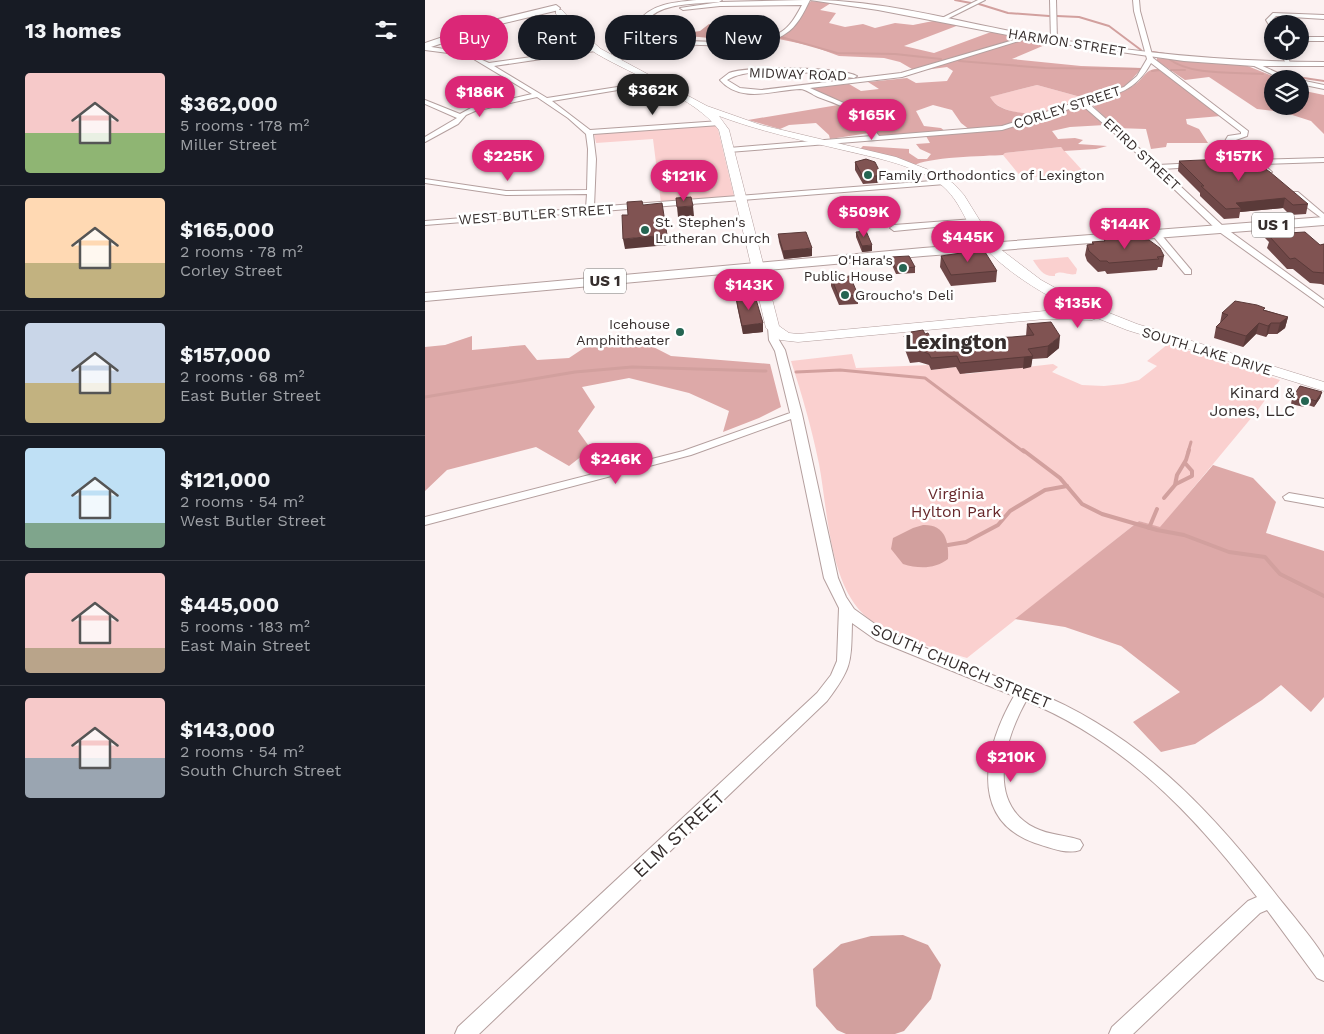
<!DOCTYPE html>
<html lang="en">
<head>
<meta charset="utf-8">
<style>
  :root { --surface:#171b24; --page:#242831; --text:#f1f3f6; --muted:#9ea1a6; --line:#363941; --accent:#db2777 }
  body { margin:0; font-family:"Work Sans",sans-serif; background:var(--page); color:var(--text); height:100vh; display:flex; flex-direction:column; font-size:19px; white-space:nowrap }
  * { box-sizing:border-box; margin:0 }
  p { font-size:16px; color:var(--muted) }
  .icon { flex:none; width:28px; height:28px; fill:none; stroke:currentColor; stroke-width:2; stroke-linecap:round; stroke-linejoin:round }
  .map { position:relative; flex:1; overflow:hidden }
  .panel { display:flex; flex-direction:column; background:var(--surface); width:425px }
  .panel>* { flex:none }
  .guide { position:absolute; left:15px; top:15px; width:475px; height:45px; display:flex; gap:10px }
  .controls { position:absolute; left:839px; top:15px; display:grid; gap:10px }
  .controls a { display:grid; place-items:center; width:45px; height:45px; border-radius:50%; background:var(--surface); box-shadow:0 2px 8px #0003; font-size:25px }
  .price { position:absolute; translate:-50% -42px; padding:0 11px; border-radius:18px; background:var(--accent); color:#fff; font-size:16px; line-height:32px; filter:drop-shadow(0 1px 2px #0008) }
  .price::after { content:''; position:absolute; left:50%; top:30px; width:15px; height:11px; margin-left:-8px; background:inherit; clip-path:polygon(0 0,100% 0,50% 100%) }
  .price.on { background:#222; color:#fff }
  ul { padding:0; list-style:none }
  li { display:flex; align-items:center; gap:15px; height:125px; padding:0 25px }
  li+li { border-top:1px solid var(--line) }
  li span { display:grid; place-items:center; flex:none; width:140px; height:100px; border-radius:5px; color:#555 }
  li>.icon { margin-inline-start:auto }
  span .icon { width:60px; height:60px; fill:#fffc; stroke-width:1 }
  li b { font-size:21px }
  h2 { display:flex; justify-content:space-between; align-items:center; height:60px; padding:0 25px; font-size:21px }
  .chip { padding:0 18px; border-radius:22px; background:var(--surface); box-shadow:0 2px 8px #0003; font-size:18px; line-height:45px }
  .chip.on { background:var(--accent); color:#fff }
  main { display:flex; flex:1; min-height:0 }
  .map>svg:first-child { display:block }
  .green { fill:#fad0cf }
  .forest { fill:#dda9a8 }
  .water { fill:#d2a09e }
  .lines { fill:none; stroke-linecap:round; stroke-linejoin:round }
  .stream-far2 { stroke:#d2a09e; stroke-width:2 }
  .stream-far1 { stroke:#d2a09e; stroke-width:3 }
  .stream { stroke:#d2a09e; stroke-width:4 }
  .minor-casing { stroke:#b49f9e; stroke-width:2 }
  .tertiary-casing { stroke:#b49f9e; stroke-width:2 }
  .secondary-casing { stroke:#b49f9e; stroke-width:1 }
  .primary-casing { stroke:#b49f9e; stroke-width:2 }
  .minor { fill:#fff; fill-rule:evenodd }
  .tertiary { fill:#fff; fill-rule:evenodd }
  .secondary { fill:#fff; fill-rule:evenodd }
  .primary { fill:#fff; fill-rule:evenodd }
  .wall { fill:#6e4747 }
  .shaded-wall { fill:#5a3a39 }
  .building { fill:#805352; stroke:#5a3a39 }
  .poi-dot { fill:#256552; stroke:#fff; stroke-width:2 }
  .labels { text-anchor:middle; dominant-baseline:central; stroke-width:5; stroke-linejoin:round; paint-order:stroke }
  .far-street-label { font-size:14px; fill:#352d2c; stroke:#fff }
  .far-poi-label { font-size:14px; fill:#352d2c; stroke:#fff; text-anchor:start }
  .shield { fill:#fff; stroke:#726c6b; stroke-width:1 }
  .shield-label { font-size:15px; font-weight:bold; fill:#352d2c }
  .poi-label { font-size:16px; fill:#352d2c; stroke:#fff; text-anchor:end }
  .park-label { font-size:16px; fill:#66272a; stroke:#fff }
  .street-label { font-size:16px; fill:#352d2c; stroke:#fff }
  .near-street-label { font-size:19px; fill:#352d2c; stroke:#fff }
  .far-town-label { font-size:21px; font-weight:bold; fill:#352d2c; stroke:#fff }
</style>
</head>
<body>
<main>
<section class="panel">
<h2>13 homes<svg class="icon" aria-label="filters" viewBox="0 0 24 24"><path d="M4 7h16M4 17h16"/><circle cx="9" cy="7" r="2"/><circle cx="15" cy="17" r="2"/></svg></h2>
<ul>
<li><span style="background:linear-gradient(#f6c9c9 60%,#8fb573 0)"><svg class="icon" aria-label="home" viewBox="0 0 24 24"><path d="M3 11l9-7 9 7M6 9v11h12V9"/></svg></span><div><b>$362,000</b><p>5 rooms · 178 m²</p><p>Miller Street</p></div></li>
<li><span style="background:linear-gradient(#ffd9b3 65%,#c2b280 0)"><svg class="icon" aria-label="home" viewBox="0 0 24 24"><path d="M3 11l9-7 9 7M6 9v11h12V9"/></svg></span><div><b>$165,000</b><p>2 rooms · 78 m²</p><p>Corley Street</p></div></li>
<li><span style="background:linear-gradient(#c9d6e8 60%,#c2b280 0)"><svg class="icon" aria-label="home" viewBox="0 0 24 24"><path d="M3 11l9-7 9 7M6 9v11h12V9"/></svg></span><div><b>$157,000</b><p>2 rooms · 68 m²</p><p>East Butler Street</p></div></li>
<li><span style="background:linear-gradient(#bfe0f5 75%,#7fa58c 0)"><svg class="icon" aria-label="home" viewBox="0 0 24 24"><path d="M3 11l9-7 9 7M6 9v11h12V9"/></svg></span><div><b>$121,000</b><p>2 rooms · 54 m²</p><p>West Butler Street</p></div></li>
<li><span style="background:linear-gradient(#f6c9c9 75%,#b9a48a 0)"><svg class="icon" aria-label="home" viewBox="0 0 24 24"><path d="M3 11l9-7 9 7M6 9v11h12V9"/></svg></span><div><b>$445,000</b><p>5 rooms · 183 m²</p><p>East Main Street</p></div></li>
<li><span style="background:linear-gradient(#f6c9c9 60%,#9aa5b1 0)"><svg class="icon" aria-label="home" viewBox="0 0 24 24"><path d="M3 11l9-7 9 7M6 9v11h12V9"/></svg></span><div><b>$143,000</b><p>2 rooms · 54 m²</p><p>South Church Street</p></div></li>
</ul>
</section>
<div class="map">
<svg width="899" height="1034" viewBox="0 0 899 1034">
  <rect width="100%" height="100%" fill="#fcf2f2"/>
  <g class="green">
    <path d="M612,85L663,99C649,104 632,113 618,114C600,115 574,112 564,97Z"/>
    <polygon points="292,125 309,196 236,203 228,139 171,143 169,133"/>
    <polygon points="636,147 657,170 653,173 597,178 578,155 580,153"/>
    <path d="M643,257L652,269L651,274C643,276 637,270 630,274V276C618,277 614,269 608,260Z"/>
    <path d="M743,344L855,380L832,411L735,528L714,521L542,658C510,648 472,639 444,619C404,588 403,511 394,464C387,429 377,395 366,361L427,354L431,368L504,365L506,370L531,367L541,374L628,364L633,367L627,372L657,385L679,386L698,384L714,380L732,366L722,361Z"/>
  </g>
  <g class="forest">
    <path d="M386,1L406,3L395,10L411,13L404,23L420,27L438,24L450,28L470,23L488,25L513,20L534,25L479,46L509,53L566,32L627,42L587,59L656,66L717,68L700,87L663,99L612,85L565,97C574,114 601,113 619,114L588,125L545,130L536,123L527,110L508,105L491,111L499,126L516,128L521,132L455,137L436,112L381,87L424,84L436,91L454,89L443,82L482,78L491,83L522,81L528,71L522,67L500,70L487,69L475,62L459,58L414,56L387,46L349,38L361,31Z"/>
    <polygon points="732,58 820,65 855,79 848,79 848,106 875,106 875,90 899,95 899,134 886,121 858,112 832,109 784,77 760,80 732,61"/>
    <path d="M730,69H735L796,116L761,119L762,124L774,129L783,143H742L741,147L726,149L721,129L691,128L664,102C681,97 698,94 712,83C719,77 721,70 730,69Z"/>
    <path d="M658,104L680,125L645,127L627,131L633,139L650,138L658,140L653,144L682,146L671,149L639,151L636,147L580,153L578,155C561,156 500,157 488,166L433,151L438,146L484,149V153L493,159H502L506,154L495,149L491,144L505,143L501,136L588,126Z"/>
    <polygon points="413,105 428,115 444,133 405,139 404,135 391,123 364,125 355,129 323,120"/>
    <polygon points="47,336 47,350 100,345 112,360 144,358 168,342 207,336 246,356 345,364 356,407 334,418 298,432 304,411 264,393 204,378 157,387 170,407 153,431 166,449 144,466 111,447 22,470 0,491 0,347 20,345"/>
    <polygon points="788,465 828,478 851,502 841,533 899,551 899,697 886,712 856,685 837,700 770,744 736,752 708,722 755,692 696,646 640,627 590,619 714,521 735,527"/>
  </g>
  <g class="water">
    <path d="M339,23H349L351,27C332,48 301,39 274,37C265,36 255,37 247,35L275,31L284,24L307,27Z"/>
    <path d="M498,525C519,524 524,540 523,559C510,569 494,569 478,564L466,549L468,538L488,528Z"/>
    <polygon points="478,935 503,945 516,965 506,999 479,1031 470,1034 421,1034 412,1030 391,1006 388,969 416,944 446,936"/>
  </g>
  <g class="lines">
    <g class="stream-far2">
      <polyline points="530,0 546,3"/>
      <polyline points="554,4 583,13 624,16"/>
      <polyline points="632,16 654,17 684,26 716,50"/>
      <polyline points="356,37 412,53 470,54 516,59"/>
      <polyline points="728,52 740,54"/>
      <path d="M744,59C766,76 810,72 838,74"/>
      <polyline points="534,61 620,68 715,69"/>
      <polyline points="746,70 760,70"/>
      <polyline points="727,71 736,70"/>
      <polyline points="859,75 899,81"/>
    </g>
    <g class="stream-far1">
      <polyline points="371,372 415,370 500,378 599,452"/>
      <polyline points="0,397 150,372 207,367 341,371"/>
      <polyline points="763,452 766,442"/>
    </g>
    <g class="stream">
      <polyline points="598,450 635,478 657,504 677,514 732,530 759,535 804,552 840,557 855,574 899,596"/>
      <polyline points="751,484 767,476 767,471 760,463"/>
      <polyline points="739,498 750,485 752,475 761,460 764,450"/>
      <polyline points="724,528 732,509"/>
      <polyline points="523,545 541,542 573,525 585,511 620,490 642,486"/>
    </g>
    <g class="minor-casing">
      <g id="minor">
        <path d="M379,0H385C379,12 372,27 360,34C334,52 257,43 224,43L221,41L224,39C256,40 329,48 356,32C366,26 372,14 377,5L295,6L258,10L255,8L295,2Z"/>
        <polygon points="553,0 560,0 518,21 513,20"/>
        <polygon points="625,0 631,0 632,41 629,43 626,41"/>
        <path d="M708,0H714L715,11L728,58L823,131L822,136L808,141L832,160L899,158V162L838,164L847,172L840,174L829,164H824V161L800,141L803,136L816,134V132L726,63C710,92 693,93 663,103L733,165L772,163V167H769L737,169L799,227L899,300V307L793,231L703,145L657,105L577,130L304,152L300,150L304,148L447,136C429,109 423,108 393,97C388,95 381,89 375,89C349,90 316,104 295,80C298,78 301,75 304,73C323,66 416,67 432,76L429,78C399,74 327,64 302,80L315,88L336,90L476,73L602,36L607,37L477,77L385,88L432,109L454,136L577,126L699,87L712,76L722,59L709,11Z"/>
        <polygon points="848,13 899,15 899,19 851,16 847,20 848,31 841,20"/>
        <rect x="875" y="37" width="24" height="4"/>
        <polygon points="0,46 39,52 64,63 172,48 170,51 69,66 122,98 231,81 231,83 229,84 127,101 165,130 295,121 298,123 295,125 168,134 171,159 169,207 520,180 524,182 520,184 0,225 0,221 161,208 162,194 81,195 0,183 0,179 81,191 162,190 163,149 161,134 143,118 112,97 50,111 41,115 33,124 0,142 0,137 32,118 0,104 0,100 35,114 46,108 107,94 47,58 31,54 0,50"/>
        <polygon points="854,51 860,51 866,65 862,65"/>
        <polygon points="827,63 831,63 866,79 857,79 827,65"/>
        <polygon points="875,80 899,85 899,89 875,84"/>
        <polygon points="867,192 873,192 899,214 899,220 867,196"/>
        <polygon points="549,219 553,221 552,223 469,231 465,228 469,225"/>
        <polygon points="728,232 734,232 766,270 766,274 760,274 728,236"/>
        <path d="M348,325L353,328L354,340L360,350L377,414L413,578L421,597L429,609L461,632L597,687L604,688L606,690C713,733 784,808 853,897C861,907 897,950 899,958C899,965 899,974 899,981L892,978L842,910L835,913L708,1034H684L687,1027L823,901L832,897C769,815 699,741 601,701C580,739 560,803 610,828C624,835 640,835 655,840L658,845L655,850C642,855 623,847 610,843C541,819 561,744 589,696L451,640L427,623C426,663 427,668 402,701L54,1034H30L33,1027L392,693L406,675L412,661L414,608L399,578L366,419L266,455L0,525V517L258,451L365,413L350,351L344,340L343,328Z"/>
        <polygon points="864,493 899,499 899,507 860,500 858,497"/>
      </g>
    </g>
    <g class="tertiary-casing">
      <g id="tertiary">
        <path d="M272,0H297L294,2C273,4 235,2 222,21L227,49L216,55L187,61L183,59L210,51L220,46L214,21C227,3 252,2 272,0Z"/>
        <path d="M385,0C457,0 530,21 601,34C700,52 799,62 899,62V66H829L759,61L604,39L453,10Z"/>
      </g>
    </g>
    <g class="secondary-casing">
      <path id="secondary" d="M131,10H137L156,32L176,49L282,106L336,125L471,157L514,174L529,184L539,195L570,245L616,280L654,301L712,324L899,382V391L702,330L672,318L667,320L620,319L373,342L355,340L341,328L294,130C272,99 206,74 172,54C156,44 143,28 131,14ZM294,116C334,131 376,140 418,150C447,157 481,163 508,179C538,197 539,227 562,250C584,274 627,300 657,312L620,311L373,334L364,333L354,326L304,130Z"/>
    </g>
    <g class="primary-casing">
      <g id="primary">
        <polygon points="131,5 135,8 134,10 71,25 0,49 0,43 65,21"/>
        <polygon points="899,217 899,225 498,256 0,301 0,293 498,248"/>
      </g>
    </g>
    <use href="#minor" class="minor"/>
    <use href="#tertiary" class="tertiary"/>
    <use href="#secondary" class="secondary"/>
    <use href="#primary" class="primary"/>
  </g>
  <g class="wall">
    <polygon points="441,159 456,181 451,183 438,184 430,170 430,162"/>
    <polygon points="754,161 883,204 881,214 865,215 858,208 815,212 814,218 799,219 775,196 775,193 753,171"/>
    <polygon points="841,227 863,233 895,245 899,244 899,285 896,284 885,283 868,269 862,269 842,248 844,242 839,237"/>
    <polygon points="431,232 447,251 437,252 431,237"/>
    <polygon points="353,234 387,256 359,259 354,242"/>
    <polygon points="679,239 739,256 737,267 733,267 732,270 682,274 680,271 673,272 662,261 660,255 662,245 667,244 667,242 679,241"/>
    <polygon points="516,256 572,271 571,282 526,286 515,267"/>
    <polygon points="466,257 490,267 490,273 471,274 466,263"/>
    <polygon points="406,277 433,295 433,304 414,305 406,286"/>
    <polygon points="311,298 338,332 318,334 312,306"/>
    <polygon points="840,310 863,317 860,328 852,334 843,334 841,337 831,334 818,347 789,338 791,327 795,323 797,313"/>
    <polygon points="602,324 634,348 622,358 607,359 606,367 535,374 531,367 506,370 504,365 494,362 485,363 479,347 479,336 486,335 486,332 500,334 506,339 516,343 601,336"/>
    <polygon points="897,392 895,398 889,407 880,404 879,407 866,404 867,398"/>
  </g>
  <g class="shaded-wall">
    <polygon points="456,174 456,181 451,183 451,176"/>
    <polygon points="860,198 858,208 815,212 816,208 811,203"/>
    <polygon points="268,206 269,216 253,217 252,207"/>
    <polygon points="242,235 243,245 200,249 198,239"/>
    <polygon points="447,245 447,251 437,252 437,246"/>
    <polygon points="387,248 387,256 359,259 358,251"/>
    <polygon points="863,317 860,328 852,334 855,323"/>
    <polygon points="338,323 338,332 318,334 317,326"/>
    <polygon points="834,323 831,334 818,347 821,336"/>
    <polygon points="846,323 843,334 841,337 843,326"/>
    <polygon points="635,336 634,348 622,358 623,346"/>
    <polygon points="608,356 606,367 598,369 599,357"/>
    <polygon points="897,392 895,398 889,407 891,401"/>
  </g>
  <g class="building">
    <polygon points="824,158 845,172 883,204 868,205 860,198 811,203 816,208 801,209 776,186 779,186 754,161"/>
    <polygon points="441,159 450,162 456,174 451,176 438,177 430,162"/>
    <polygon points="266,197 268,206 252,207 251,198"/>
    <polygon points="217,201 218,205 237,203 242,235 198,239 197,215 203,215 202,202"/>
    <polygon points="855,226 863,233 880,232 895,245 899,244 899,273 888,272 870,258 865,259 845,237 852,237 841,227"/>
    <polygon points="441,231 447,245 437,246 431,232"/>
    <polygon points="381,232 387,248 358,251 353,234"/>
    <polygon points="697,238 724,240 735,248 739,256 732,257 734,259 684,263 682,261 675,261 664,251 662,245 669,244 667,242 680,241 679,239"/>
    <polygon points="543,252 560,252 572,271 526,275 516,256"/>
    <polygon points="484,256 490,267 471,269 466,257"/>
    <polygon points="425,276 433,295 414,297 406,277"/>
    <polygon points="330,296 338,323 317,326 311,298"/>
    <polygon points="810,301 832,305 840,308 838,310 863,317 855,323 846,323 843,326 834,323 821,336 791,327 803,315 797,313"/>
    <polygon points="626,322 635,336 623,346 603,349 608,356 599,357 535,363 532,356 506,358 504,354 495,350 486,351 479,336 487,335 486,332 498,330 500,334 503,333 506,339 516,343 562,337 564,338 587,337 609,335 602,324"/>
    <polygon points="875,386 897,392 891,401 882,398 880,401 867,398"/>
  </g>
  <g class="poi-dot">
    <circle cx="443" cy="175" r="5"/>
    <circle cx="220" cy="230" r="5"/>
    <circle cx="478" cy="268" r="5"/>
    <circle cx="420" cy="295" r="5"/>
    <circle cx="255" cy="332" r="5"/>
    <circle cx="880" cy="401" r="5"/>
  </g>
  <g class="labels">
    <g class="far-street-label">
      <text transform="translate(642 42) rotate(9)">HARMON STREET</text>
      <text transform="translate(373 74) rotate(2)">MIDWAY ROAD</text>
      <text transform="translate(642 107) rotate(-18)">CORLEY STREET</text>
      <text transform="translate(717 154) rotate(43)">EFIRD STREET</text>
      <text transform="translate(111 214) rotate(-4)">WEST BUTLER STREET</text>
      <text transform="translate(782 351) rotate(17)">SOUTH LAKE DRIVE</text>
    </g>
    <g class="far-poi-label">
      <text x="453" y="175">Family Orthodontics of Lexington</text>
      <text x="230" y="222">St. Stephen's<tspan x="230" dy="16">Lutheran Church</tspan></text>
      <text x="468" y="260" text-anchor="end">O'Hara's<tspan x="468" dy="16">Public House</tspan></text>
      <text x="430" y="295">Groucho's Deli</text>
      <text x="245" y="324" text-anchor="end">Icehouse<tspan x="245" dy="16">Amphitheater</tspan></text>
    </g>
    <g class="shield">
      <rect x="827" y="212.5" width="42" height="25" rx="4"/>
      <rect x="159" y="268.5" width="42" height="25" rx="4"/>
    </g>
    <g class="shield-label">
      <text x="848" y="225">US 1</text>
      <text x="180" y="281">US 1</text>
    </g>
    <g class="poi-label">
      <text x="870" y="392">Kinard &amp;<tspan x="870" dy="18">Jones, LLC</tspan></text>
    </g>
    <g class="park-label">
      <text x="531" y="493">Virginia<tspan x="531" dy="18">Hylton Park</tspan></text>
    </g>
    <g class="street-label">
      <text transform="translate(536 666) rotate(23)">SOUTH CHURCH STREET</text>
    </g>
    <g class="near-street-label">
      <text transform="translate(254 834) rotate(-43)">ELM STREET</text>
    </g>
    <g class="far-town-label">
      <text x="531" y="341">Lexington</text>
    </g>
  </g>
</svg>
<div class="controls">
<a><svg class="icon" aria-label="locate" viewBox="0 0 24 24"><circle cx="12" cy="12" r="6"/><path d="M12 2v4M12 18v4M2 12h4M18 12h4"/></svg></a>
<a><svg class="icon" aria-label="layers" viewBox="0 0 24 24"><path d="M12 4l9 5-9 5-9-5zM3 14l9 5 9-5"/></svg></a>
</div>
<b class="price on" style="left:228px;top:116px">$362K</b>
<b class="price" style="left:55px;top:118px">$186K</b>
<b class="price" style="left:447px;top:141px">$165K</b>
<b class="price" style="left:83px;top:182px">$225K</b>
<b class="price" style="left:814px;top:182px">$157K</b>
<b class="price" style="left:259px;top:202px">$121K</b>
<b class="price" style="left:439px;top:238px">$509K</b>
<b class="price" style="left:700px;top:250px">$144K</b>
<b class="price" style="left:543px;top:263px">$445K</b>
<b class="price" style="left:324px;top:311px">$143K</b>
<b class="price" style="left:653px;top:329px">$135K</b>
<b class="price" style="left:191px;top:485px">$246K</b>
<b class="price" style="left:586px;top:783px">$210K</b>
<div class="guide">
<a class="chip on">Buy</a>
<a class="chip">Rent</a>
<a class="chip">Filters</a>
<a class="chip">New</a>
</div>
</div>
</main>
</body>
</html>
